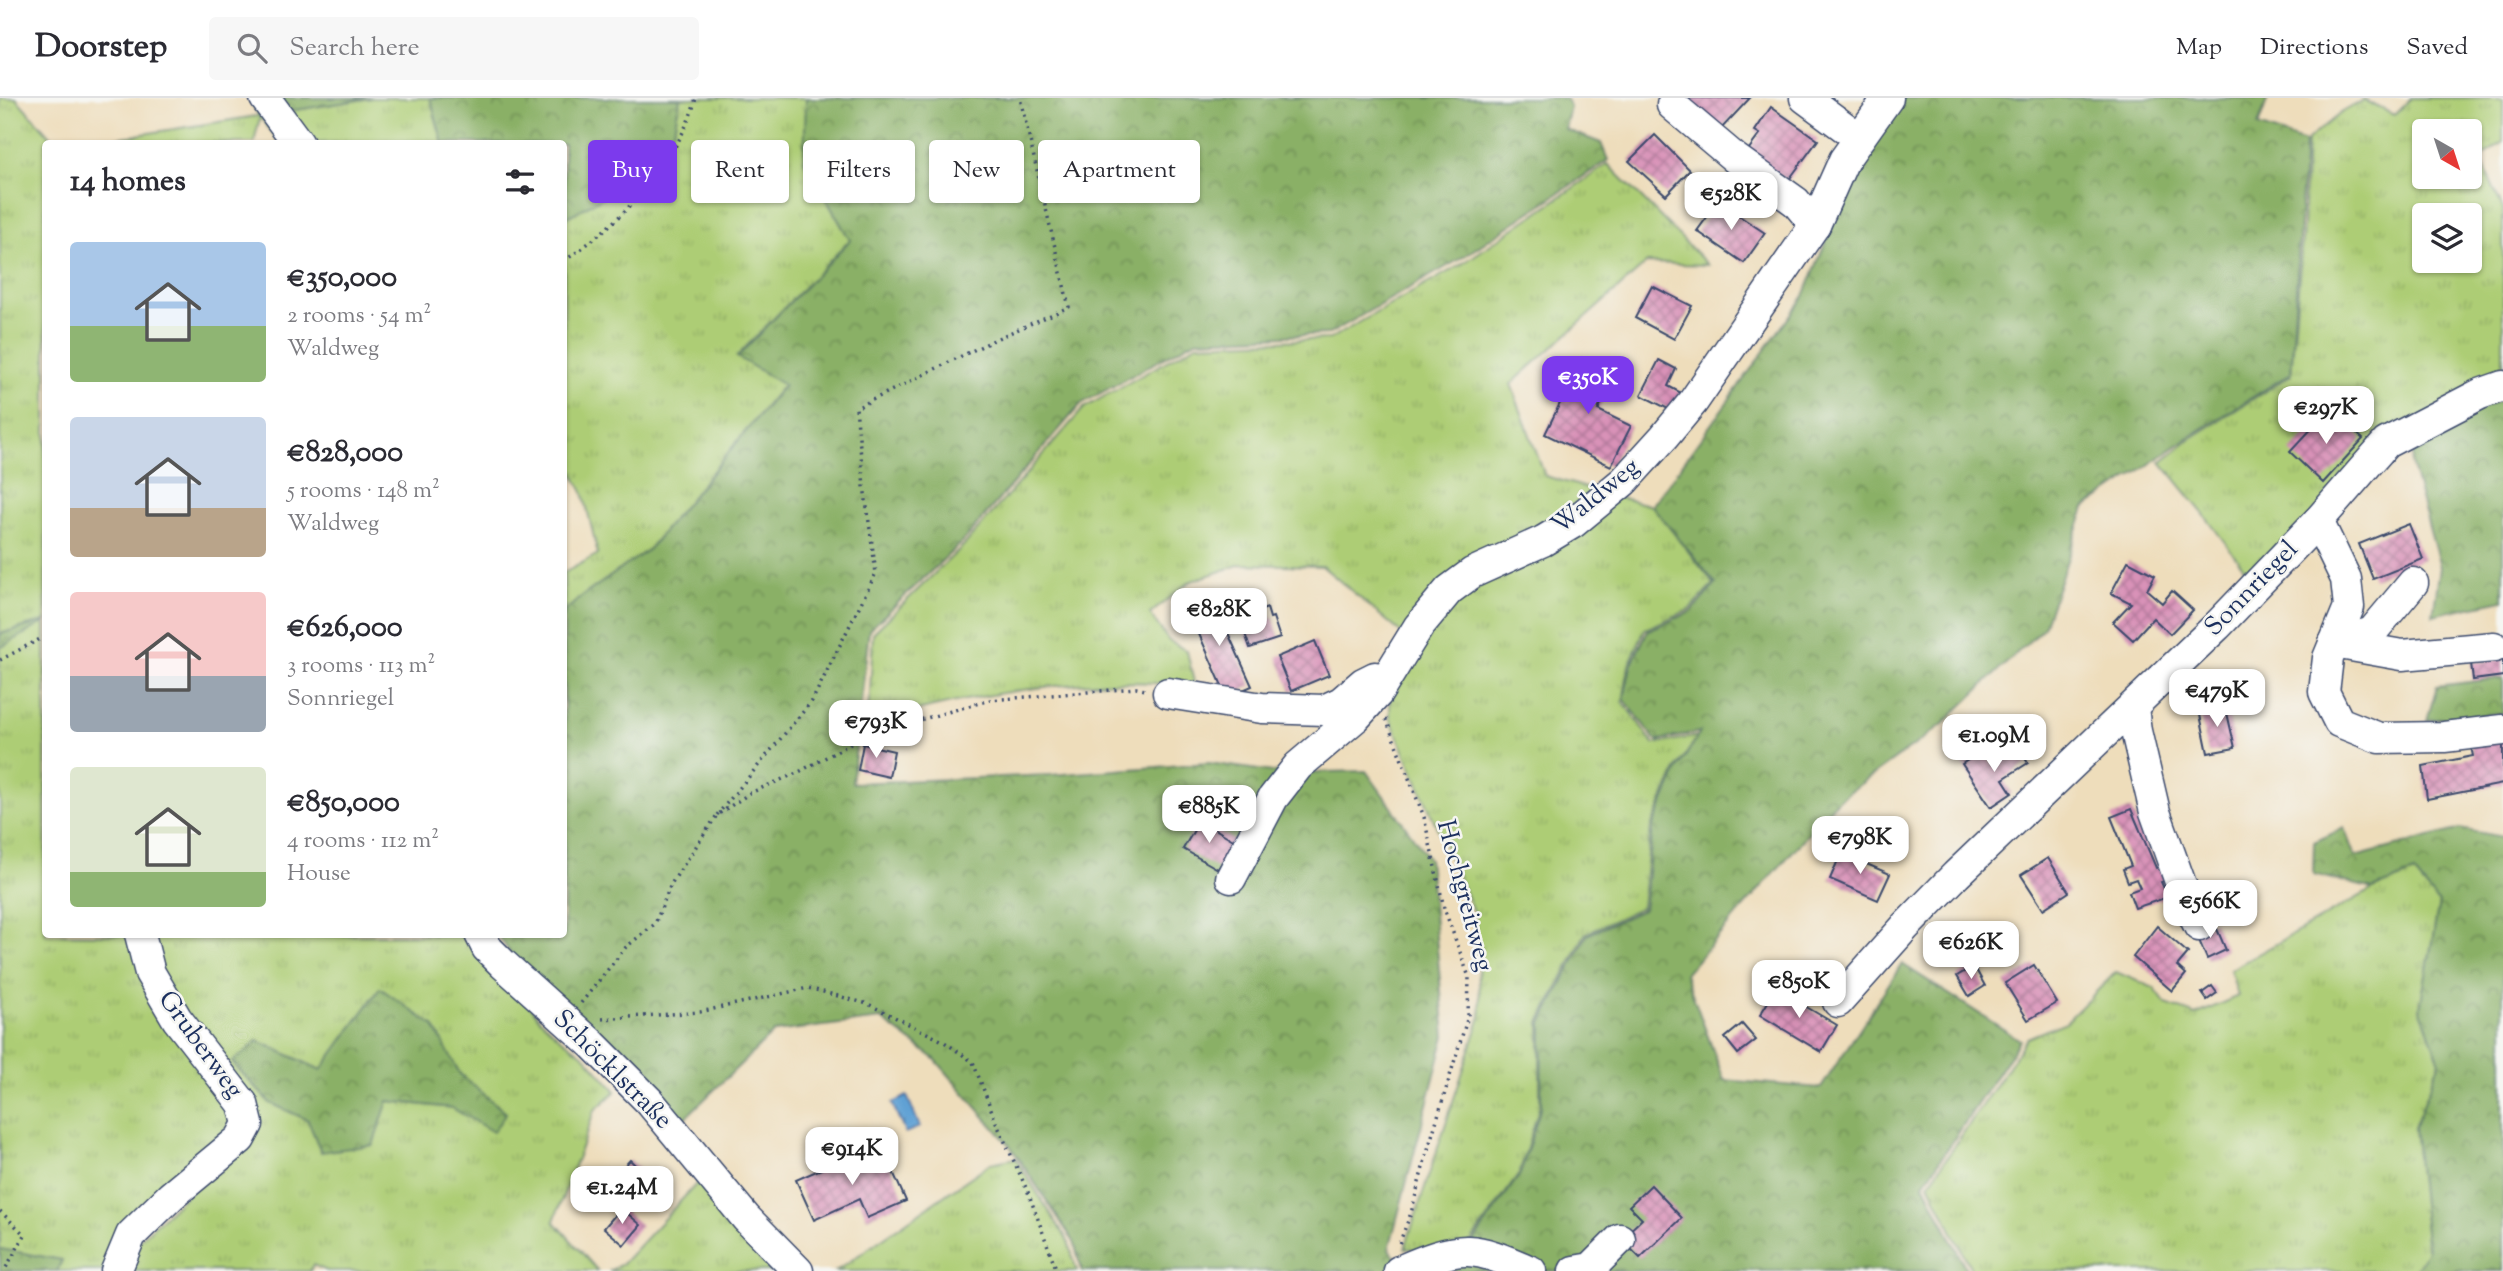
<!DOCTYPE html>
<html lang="en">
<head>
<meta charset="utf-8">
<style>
  :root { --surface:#fff; --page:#f7f7f7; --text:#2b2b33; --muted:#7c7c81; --line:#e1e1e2; --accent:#7c3aed }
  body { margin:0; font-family:"Sorts Mill Goudy",serif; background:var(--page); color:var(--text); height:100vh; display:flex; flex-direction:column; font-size:26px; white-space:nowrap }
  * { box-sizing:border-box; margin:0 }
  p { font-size:23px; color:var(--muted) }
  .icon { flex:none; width:38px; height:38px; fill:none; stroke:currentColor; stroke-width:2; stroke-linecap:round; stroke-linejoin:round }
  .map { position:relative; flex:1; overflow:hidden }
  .side { position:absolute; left:42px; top:42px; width:525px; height:798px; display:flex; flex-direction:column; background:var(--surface); border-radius:7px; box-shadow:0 2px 5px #0004 }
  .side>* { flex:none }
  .banner { position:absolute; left:588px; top:42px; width:665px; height:63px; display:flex; gap:14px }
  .needle { width:46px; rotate:141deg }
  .buttons { position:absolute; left:2412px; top:21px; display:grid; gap:14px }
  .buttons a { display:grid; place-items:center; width:70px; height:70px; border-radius:7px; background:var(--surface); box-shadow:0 2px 5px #0004; font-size:35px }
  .price { position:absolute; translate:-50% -60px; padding:0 16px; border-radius:14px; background:#fff; color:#222; font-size:23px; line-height:46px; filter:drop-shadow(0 2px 4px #0008) }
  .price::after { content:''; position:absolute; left:50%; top:42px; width:21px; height:16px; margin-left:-10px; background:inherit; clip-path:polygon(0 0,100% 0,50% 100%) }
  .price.on { background:var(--accent); color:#fff }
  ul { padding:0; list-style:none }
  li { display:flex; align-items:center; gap:21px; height:175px; padding:0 28px }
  li span { display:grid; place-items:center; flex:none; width:196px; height:140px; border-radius:7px; color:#555 }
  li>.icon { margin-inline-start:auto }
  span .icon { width:84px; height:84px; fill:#fffc; stroke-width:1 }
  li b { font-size:30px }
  h2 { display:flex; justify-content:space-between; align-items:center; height:84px; padding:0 28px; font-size:30px }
  .chip { padding:0 24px; border-radius:7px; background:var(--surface); box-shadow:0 2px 5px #0004; font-size:24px; line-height:63px }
  .chip.on { background:var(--accent); color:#fff }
  header { display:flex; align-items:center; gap:42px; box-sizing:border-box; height:98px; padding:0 35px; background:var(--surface); border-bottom:2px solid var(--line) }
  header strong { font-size:33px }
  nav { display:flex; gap:38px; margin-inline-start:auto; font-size:24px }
  .search { width:490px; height:63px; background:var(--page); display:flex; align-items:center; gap:18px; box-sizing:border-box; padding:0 24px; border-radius:7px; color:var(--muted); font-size:26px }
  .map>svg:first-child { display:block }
  .grass { fill:url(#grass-tufts); stroke:#647e6a; stroke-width:2; fill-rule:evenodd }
  .forest { fill:url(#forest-crowns); stroke:#527062; stroke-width:2 }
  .water { fill:url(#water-ripples); stroke:#3e6899; stroke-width:2 }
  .building { fill:url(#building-cross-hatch) }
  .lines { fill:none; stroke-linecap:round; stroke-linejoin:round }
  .minor-casing { stroke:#3b496c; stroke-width:33 }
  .path { stroke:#3b496c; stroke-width:3.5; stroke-dasharray:2 5; stroke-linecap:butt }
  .minor { stroke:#fff; stroke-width:30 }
  .labels { text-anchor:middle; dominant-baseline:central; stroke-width:5; stroke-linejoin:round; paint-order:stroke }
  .street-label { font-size:26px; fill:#1b2f5e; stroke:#f6f6f2 }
</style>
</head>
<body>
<header>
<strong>Doorstep</strong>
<div class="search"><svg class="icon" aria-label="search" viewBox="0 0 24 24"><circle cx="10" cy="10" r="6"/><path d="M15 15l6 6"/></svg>Search here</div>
<nav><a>Map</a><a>Directions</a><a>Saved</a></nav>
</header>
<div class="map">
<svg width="2503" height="1173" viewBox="0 0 2503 1173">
  <defs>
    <pattern id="grass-tufts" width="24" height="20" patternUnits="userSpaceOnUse" patternTransform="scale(1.75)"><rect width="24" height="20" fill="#adcd75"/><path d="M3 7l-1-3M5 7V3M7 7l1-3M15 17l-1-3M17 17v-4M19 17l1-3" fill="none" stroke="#94b068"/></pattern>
    <pattern id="forest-crowns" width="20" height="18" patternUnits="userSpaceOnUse" patternTransform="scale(1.75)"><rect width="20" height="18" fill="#8ab066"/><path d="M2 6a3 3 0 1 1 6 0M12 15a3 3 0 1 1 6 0" fill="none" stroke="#709057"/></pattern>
    <pattern id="water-ripples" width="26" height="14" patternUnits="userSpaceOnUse" patternTransform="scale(1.75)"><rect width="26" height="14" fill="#61a1d4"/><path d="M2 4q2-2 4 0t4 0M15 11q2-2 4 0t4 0" fill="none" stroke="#4f84af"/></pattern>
    <pattern id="building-cross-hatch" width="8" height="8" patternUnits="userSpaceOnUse" patternTransform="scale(1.75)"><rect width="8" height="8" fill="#d992b8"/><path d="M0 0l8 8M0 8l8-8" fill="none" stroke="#af7899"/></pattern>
  </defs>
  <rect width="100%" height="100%" fill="#f6f6f2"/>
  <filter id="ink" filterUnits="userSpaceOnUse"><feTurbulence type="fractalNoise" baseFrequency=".0143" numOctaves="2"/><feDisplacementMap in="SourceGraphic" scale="14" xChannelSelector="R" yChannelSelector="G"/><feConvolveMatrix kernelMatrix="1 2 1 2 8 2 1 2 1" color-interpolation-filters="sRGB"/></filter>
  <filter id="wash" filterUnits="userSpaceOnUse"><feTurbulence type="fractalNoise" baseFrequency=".00686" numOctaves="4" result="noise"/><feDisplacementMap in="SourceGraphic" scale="28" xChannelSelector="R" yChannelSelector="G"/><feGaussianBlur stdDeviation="1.57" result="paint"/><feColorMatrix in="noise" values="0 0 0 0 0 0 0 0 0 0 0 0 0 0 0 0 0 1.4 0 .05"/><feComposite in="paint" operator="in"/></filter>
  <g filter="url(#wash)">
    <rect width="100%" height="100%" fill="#edb"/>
    <g class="grass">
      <polygon points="0,0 16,0 56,45 46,46 46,523 0,536"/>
      <polygon points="371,0 430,0 443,45 280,45 260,19 254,45 79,46"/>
      <polygon points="680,0 807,0 804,63 850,142 737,258 784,286 649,451 581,499 564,514 564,475 598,456 583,394 564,359 564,121 644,76 674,32"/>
      <path d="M2411,0H2503V44L2480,60L2503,111V285L2405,326L2254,483L2202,414L2161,364L2190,341L2291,277L2303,129L2307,42L2341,15L2364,2L2394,17ZM2424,33H2469V79H2424ZM2424,117H2469V163H2424Z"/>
      <path d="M1608,66L1708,167L1647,165L1511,286L1545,378L1604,395L1405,538L1322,468L1241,466L1189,484L1150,516L1169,543L1187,553L1195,589C1089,574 968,597 866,627L870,596L873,535L966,445L1084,310L1197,246L1330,241L1462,166Z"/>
      <polygon points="1618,399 1652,408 1714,486 1689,512 1645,531 1629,567 1623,604 1654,646 1698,638 1677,670 1651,729 1642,809 1585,836 1540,924 1540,1007 1519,1076 1469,1146 1438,1155 1405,1150 1481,918 1475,818 1390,620 1390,594 1437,515"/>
      <polygon points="45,524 46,836 134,837 241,1018 105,1173 57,1173 62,1162 0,1151 0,550"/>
      <polygon points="2414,775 2439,805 2420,910 2440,964 2414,1030 2427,1152 2416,1173 1972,1173 1929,1086 2027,940 2066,924 2116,874 2154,890 2166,906 2196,917 2238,898 2230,872 2373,791"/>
      <path d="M148,837H468L526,902L539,920L558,938L585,958L616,993L595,1012L554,1123L598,1173H327L313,1167L310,1173H120L126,1155L256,1030L168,900ZM434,928L460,976L506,1015L493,1033L452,1010L388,1003L321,1054L308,1022L270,1005L233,965L258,943L321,972Z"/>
      <polygon points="1015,1060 1068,1143 1077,1173 836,1173 991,1065"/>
      <polygon points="700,1082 783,1173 609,1173 622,1166"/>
    </g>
    <g class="forest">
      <polygon points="248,0 371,0 259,18"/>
      <polygon points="430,0 680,0 674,32 644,76 564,121 564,46 443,45"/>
      <polygon points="806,0 1565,0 1570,8 1565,31 1601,45 1608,62 1460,161 1329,236 1196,242 1081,306 964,442 869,532 852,685 1050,677 1209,665 1280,675 1366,673 1429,761 1445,938 1389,1151 1406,1173 1082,1173 1074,1144 1011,1049 935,961 881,921 774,934 683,1022 618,950 513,859 498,837 564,836 564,514 581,499 649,451 784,287 737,259 850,142 804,63"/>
      <polygon points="1900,0 2268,0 2258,28 2305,44 2291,275 2191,338 2085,410 2044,529 1942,627 1837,703 1685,876 1724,982 1821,990 1902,866 2020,942 1924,1086 1967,1173 1446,1173 1460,1163 1520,1076 1541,1008 1542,924 1587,837 1644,811 1653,728 1678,671 1700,634 1656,643 1624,601 1631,567 1648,532 1691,514 1716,486 1652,408 1804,198 1855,70"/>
      <polygon points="2503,301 2503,502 2433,517 2440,469 2411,365 2416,335"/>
      <polygon points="45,523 45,524 0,550 0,536"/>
      <polygon points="2503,580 2503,615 2427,622 2437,588"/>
      <polygon points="2344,730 2355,759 2460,731 2503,739 2503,1173 2416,1173 2427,1152 2414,1030 2440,964 2420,910 2439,805 2414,775 2373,791 2313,776 2314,744"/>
      <polygon points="380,890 434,928 460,976 506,1015 493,1034 452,1010 388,1003 373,1047 321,1054 308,1022 270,1005 232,964 258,943 321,972"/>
      <polygon points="0,1151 62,1162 57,1173 0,1173"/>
    </g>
    <polygon class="water" points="907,998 920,1029 905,1035 892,1005"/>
    <g id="blocks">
      <g class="building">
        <polygon points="1684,0 1750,0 1721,31"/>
        <polygon points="1771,9 1818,42 1788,83 1746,55 1760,36 1755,33"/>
        <polygon points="1655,37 1690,72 1666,97 1629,63"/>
        <polygon points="1718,104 1765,135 1744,165 1697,133"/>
        <polygon points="1652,188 1692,208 1674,241 1635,220"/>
        <polygon points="1582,260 1615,277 1598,312 1631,328 1611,368 1545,336"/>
        <polygon points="1659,262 1676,271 1668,288 1681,295 1672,313 1641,297"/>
        <polygon points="2330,311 2363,341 2323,385 2290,354"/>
        <polygon points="2409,426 2423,461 2373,481 2359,446"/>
        <polygon points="2128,463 2155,477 2147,492 2162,505 2172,493 2193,512 2170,536 2153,520 2133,542 2113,524 2131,505 2111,495"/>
        <polygon points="1214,504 1252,588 1227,599 1195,527 1185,531 1180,518"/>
        <polygon points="1267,510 1270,520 1273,519 1280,540 1250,550 1243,530 1255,526 1252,516"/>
        <polygon points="1315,543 1329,577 1291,593 1277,559"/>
        <polygon points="2503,561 2503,578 2473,582 2471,565"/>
        <polygon points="2225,606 2235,650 2208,655 2199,612"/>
        <polygon points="2503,637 2503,686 2427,701 2423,668 2473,658 2470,644"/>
        <polygon points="863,646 894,653 889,679 858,672"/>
        <polygon points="2018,649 2028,665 2003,681 2012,695 1991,709 1962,666 1983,652 1993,666"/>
        <polygon points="2131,711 2156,770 2163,767 2169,781 2161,784 2168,799 2135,810 2129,794 2140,790 2136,781 2128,784 2123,771 2131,768 2111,719"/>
        <polygon points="1200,722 1235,743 1218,771 1183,751"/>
        <polygon points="1841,755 1890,776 1878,802 1830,781"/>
        <polygon points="2048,760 2069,794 2043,811 2021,777"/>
        <polygon points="2214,824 2226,852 2207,861 2195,833"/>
        <polygon points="2157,828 2188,855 2177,868 2186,876 2172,893 2133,859"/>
        <polygon points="2034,867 2057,905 2028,922 2005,885"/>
        <polygon points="1974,868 1985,888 1969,898 1957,878"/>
        <polygon points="2212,888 2217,895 2207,902 2202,895"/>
        <polygon points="1776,891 1837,927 1821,954 1760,917"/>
        <polygon points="1742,926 1756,942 1738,956 1725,940"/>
        <polygon points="855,1056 860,1069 886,1058 906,1103 867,1120 859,1101 814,1122 796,1082"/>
        <polygon points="630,1062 653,1084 631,1107 608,1086"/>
        <polygon points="1651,1087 1682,1120 1640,1160 1621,1141 1642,1121 1629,1108"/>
        <polygon points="621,1110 641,1127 624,1147 604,1130"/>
      </g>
    </g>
  </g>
  <g filter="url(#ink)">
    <use href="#blocks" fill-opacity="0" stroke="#3b496c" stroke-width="2"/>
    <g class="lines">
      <g class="minor-casing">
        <g id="minor">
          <polyline points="265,0 299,46"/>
          <polyline points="1805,0 1859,40"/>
          <polyline points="1672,7 1736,61 1796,104 1815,127"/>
          <polyline points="2318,423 2346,481 2349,509 2328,560 2324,594 2339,624 2379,640 2444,639 2503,632"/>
          <polyline points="2334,545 2402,557 2494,549"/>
          <polyline points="2336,545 2372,534 2413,485"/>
          <polyline points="1168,595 1262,610 1324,612 1341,604 1363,585 1375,579"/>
          <polyline points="2133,610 2136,633 2155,714 2188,806 2199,828"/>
          <polyline points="1231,780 1273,700 1298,668 1356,619 1377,596 1419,528 1449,492 1472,475 1543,443 1573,425 1624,383 1664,339 1693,304 1815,127 1844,62 1888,0"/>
          <polyline points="480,836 487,850 503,866 593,947 649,1003 746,1120 798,1173"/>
          <polyline points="1838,904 1905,829 1956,777 2217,528 2318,423 2386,345 2480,296 2503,288"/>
          <polyline points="116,1173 131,1137 171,1098 240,1041 248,1026 243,1006 177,921 150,875 140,836"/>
          <path d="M1399,1173C1418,1165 1447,1152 1468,1153C1490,1154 1511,1165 1531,1173"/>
          <polyline points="1574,1173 1591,1170 1620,1141"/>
        </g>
      </g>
      <g class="path">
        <path d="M564,163C619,126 678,66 696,0"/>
        <polyline points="0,562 46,538"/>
        <polyline points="1386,621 1424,719 1444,810 1469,879 1468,918 1426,1058 1411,1115 1399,1146"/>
        <polyline points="717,717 812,603 876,475 864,388 856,310 998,240 1069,209 1020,0"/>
        <polyline points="581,905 626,849 655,826 671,786 717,717 750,695 797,675 867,637 990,602 1136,590 1145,592"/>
        <polyline points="602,921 700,914 808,890 868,906 943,943 973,964 996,1024 1028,1094 1057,1173"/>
        <polyline points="0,1113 25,1137 4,1173"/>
      </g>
      <use href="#minor" class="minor"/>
    </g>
  </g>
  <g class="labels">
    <g class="street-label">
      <text transform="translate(1596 399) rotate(-39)">Waldweg</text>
      <text transform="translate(2252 491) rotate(-46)">Sonnriegel</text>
      <text transform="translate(1464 798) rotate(75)">Hochgreitweg</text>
      <text transform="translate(200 947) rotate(54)">Gruberweg</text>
      <text transform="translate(612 972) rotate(45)">Schöcklstraße</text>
    </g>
  </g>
</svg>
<div class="buttons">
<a><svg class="needle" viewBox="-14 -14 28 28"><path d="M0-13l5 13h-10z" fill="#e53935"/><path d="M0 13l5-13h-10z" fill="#7c7c81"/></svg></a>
<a><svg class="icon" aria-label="layers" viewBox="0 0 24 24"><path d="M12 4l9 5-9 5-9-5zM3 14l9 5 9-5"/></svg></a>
</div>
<b class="price" style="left:1731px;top:134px">€528K</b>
<b class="price on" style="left:1588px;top:318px">€350K</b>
<b class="price" style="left:2326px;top:348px">€297K</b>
<b class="price" style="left:1219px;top:550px">€828K</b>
<b class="price" style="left:2217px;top:631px">€479K</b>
<b class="price" style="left:876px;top:662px">€793K</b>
<b class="price" style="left:1994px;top:676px">€1.09M</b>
<b class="price" style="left:1209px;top:747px">€885K</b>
<b class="price" style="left:1860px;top:778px">€798K</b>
<b class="price" style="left:2210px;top:842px">€566K</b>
<b class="price" style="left:1971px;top:883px">€626K</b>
<b class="price" style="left:1799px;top:922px">€850K</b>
<b class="price" style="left:852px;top:1089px">€914K</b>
<b class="price" style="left:622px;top:1128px">€1.24M</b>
<div class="banner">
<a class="chip on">Buy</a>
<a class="chip">Rent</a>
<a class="chip">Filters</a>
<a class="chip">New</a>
<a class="chip">Apartment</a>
</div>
<section class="side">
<h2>14 homes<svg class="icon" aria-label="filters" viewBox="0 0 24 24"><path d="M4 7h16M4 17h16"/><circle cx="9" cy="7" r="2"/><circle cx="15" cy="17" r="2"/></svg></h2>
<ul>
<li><span style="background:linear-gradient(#a9c7e8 60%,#8fb573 0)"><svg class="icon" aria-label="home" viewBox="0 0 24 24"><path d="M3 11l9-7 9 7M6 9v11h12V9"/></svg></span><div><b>€350,000</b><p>2 rooms · 54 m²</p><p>Waldweg</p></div></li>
<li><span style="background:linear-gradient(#c9d6e8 65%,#b9a48a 0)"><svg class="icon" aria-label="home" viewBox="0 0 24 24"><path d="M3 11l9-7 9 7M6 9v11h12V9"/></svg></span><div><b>€828,000</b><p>5 rooms · 148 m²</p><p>Waldweg</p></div></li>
<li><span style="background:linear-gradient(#f6c9c9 60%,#9aa5b1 0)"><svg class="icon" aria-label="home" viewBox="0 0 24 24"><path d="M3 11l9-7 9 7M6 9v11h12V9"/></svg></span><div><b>€626,000</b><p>3 rooms · 113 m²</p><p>Sonnriegel</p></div></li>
<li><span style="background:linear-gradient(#dfe7d0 75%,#8fb573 0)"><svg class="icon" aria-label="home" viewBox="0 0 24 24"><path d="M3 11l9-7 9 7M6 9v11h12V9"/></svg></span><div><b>€850,000</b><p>4 rooms · 112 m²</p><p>House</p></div></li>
</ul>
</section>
</div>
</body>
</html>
